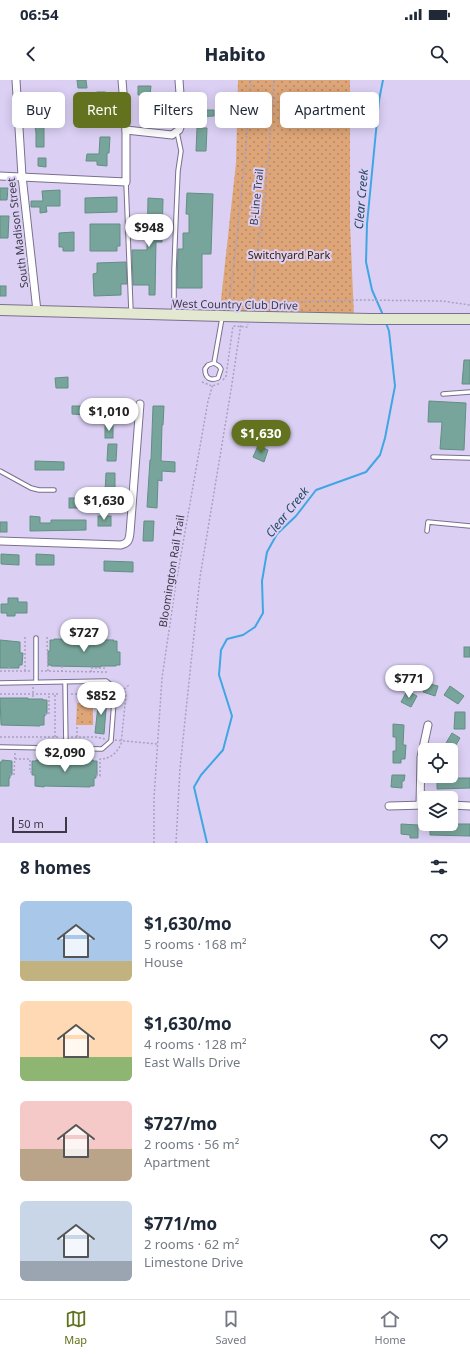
<!DOCTYPE html>
<html lang="en">
<head>
<meta charset="utf-8">
<style>
  :root { --surface:#fff; --page:#f2f2f3; --text:#1f2937; --muted:#747a83; --line:#e0e1e3; --accent:#62721e }
  body { margin:0; font-family:"Noto Sans",sans-serif; background:var(--page); color:var(--text); height:100vh; display:flex; flex-direction:column; font-size:15px; white-space:nowrap }
  * { box-sizing:border-box; margin:0 }
  p { font-size:13px; color:var(--muted) }
  .icon { flex:none; width:22px; height:22px; fill:none; stroke:currentColor; stroke-width:2; stroke-linecap:round; stroke-linejoin:round }
  .map { position:relative; height:763px; overflow:hidden }
  .side { display:flex; flex-direction:column; background:var(--surface); flex:1 }
  .side>* { flex:none }
  .guide { position:absolute; left:12px; top:12px; width:446px; height:36px; display:flex; gap:8px }
  .fabs { position:absolute; left:418px; top:663px; display:grid; gap:8px }
  .fabs a { display:grid; place-items:center; width:40px; height:40px; border-radius:6px; background:var(--surface); box-shadow:0 2px 10px #0003; font-size:20px }
  .scale { position:absolute; left:12px; bottom:10px; width:55px; box-sizing:border-box; padding-left:4px; border:2px solid #3d3947; border-top:0; font-size:11px; line-height:14px; white-space:nowrap; color:#3d3947; -webkit-text-stroke:3px #dbd0f4; paint-order:stroke }
  .price { position:absolute; translate:-50% -34px; padding:0 9px; border-radius:14px; background:#fff; color:#222; font-size:13px; line-height:26px; filter:drop-shadow(0 1px 2px #0008) }
  .price::after { content:''; position:absolute; left:50%; top:24px; width:12px; height:9px; margin-left:-6px; background:inherit; clip-path:polygon(0 0,100% 0,50% 100%) }
  .price.current { background:var(--accent); color:#fff }
  ul { padding:0; list-style:none }
  li { display:flex; align-items:center; gap:12px; height:100px; padding:0 20px }
  li span { display:grid; place-items:center; flex:none; width:112px; height:80px; border-radius:6px; color:#555 }
  li>.icon { margin-inline-start:auto }
  span .icon { width:48px; height:48px; fill:#fffc; stroke-width:1 }
  li b { font-size:17px }
  h2 { display:flex; justify-content:space-between; align-items:center; height:48px; padding:0 20px; font-size:17px }
  .tag { padding:0 14px; border-radius:6px; background:var(--surface); box-shadow:0 2px 10px #0003; font-size:14px; line-height:36px }
  .tag.current { background:var(--accent); color:#fff }
  .status { display:flex; justify-content:space-between; align-items:center; height:28px; padding:0 20px; background:var(--surface); direction:ltr }
  .status svg { height:11px; fill:currentColor }
  header { display:flex; justify-content:space-between; align-items:center; height:52px; padding:0 20px; background:var(--surface); font-size:18px; font-weight:800 }
  .dock { display:flex; justify-content:space-around; align-items:center; height:56px; border-top:1px solid var(--line); background:var(--surface); font-size:11px; color:var(--muted) }
  .dock a { display:grid; justify-items:center; gap:2px }
  .dock .current { color:var(--accent) }
  .map>svg:first-child { display:block }
  .park { fill:url(#park-dots) }
  .garden { fill:#dea678 }
  .lines { fill:none; stroke-linecap:round; stroke-linejoin:round }
  .stream { stroke:#40a6e3; stroke-width:2 }
  .building { fill:#78a59b; stroke:#628e84 }
  .lane-casing { stroke:#7a6f8f; stroke-width:5.5 }
  .street-casing { stroke:#7a6f8f; stroke-width:9 }
  .secondary-casing { stroke:#7a6f8f; stroke-width:12 }
  .path { stroke:#a9a1be; stroke-width:1.5; stroke-dasharray:2 2; stroke-linecap:butt }
  .lane { stroke:#fff; stroke-width:3.5 }
  .street { stroke:#fff; stroke-width:7 }
  .secondary { stroke:#e3e8d0; stroke-width:10 }
  .labels { text-anchor:middle; dominant-baseline:central; stroke-width:4; stroke-linejoin:round; paint-order:stroke }
  .street-label { font-size:11px; fill:#3d3947; stroke:#dbd0f4 }
  .park-label { font-size:11px; fill:#3f2002; stroke:#dbd0f4 }
  .water-label { font-size:12px; font-style:italic; fill:#224a65; stroke:#dbd0f4 }
</style>
</head>
<body>
<div class="status"><b>06:54</b><svg viewBox="0 0 49 12"><path d="M0 12V9h3v3zM5 12V6h3v6zM10 12V3h3v9zM15 12V0h3v12zM26 1h20v11H26zM47 4h2v5h-2z"/></svg></div>
<header><svg class="icon" aria-label="back" viewBox="0 0 24 24"><path d="M15 5l-7 7 7 7"/></svg>Habito<svg class="icon" aria-label="search" viewBox="0 0 24 24"><circle cx="10" cy="10" r="6"/><path d="M15 15l6 6"/></svg></header>
<div class="map">
<svg width="470" height="763" viewBox="0 0 470 763">
  <defs>
    <pattern id="park-dots" width="8" height="8" patternUnits="userSpaceOnUse"><rect width="8" height="8" fill="#dea678"/><path d="M2 2h.1M6 6h.1" fill="none" stroke="#b58864" stroke-width="1.8" stroke-linecap="round"/></pattern>
  </defs>
  <rect width="100%" height="100%" fill="#dbd0f4"/>
  <g class="park">
    <polygon points="238,0 350,0 350,144 354,236 219,238 236,83"/>
    <polygon points="77,623 93,623 93,645 76,645"/>
  </g>
  <rect class="garden" x="83" y="626" width="7" height="15"/>
  <g class="lines">
    <g class="stream">
      <polyline points="383,235 372,210 366,182 367,144 379,20 383,0"/>
      <polyline points="207,763 194,707 201,695 223,670 232,636 219,595 221,570 227,559 243,555 255,547 263,533 262,501 267,472 277,454 296,436 316,410 366,392 380,375 385,358 395,306 389,251 386,243"/>
    </g>
  </g>
  <g class="building">
    <polygon points="77,0 86,0 87,8 78,8"/>
    <polygon points="138,6 151,6 150,15 138,15"/>
    <rect x="97" y="12" width="8" height="7"/>
    <polygon points="32,13 42,13 43,32 44,32 46,46 44,46 44,67 36,67 36,53 32,27"/>
    <polygon points="99,20 111,20 110,30 99,29"/>
    <polygon points="192,28 201,28 201,30 214,30 214,36 193,37"/>
    <polygon points="91,36 100,37 100,46 91,46"/>
    <polygon points="197,48 207,48 206,71 196,71"/>
    <polygon points="100,57 110,57 109,73 107,73 107,86 97,85 97,81 86,81 87,74 99,74"/>
    <polygon points="38,78 46,78 46,87 38,86"/>
    <polygon points="0,108 8,108 7,120 0,120"/>
    <polygon points="60,110 60,126 46,126 47,132 40,133 40,127 31,127 31,121 43,121 42,111"/>
    <polygon points="187,113 213,114 211,174 202,174 202,208 177,208 178,169 183,169 183,153 189,153 189,134 186,134"/>
    <polygon points="117,117 117,132 85,133 85,118"/>
    <polygon points="148,118 163,119 162,162 156,162 155,215 149,215 149,205 133,205 132,170 147,170"/>
    <polygon points="0,136 9,136 8,158 0,158"/>
    <polygon points="90,144 120,144 120,166 117,166 117,171 90,171"/>
    <polygon points="74,152 74,171 63,171 63,167 59,167 59,153"/>
    <polygon points="126,182 127,204 121,204 121,215 94,216 93,194 97,193 97,183"/>
    <rect x="0" y="206" width="6" height="10"/>
    <polygon points="464,280 470,280 470,304 462,304"/>
    <polygon points="68,297 68,308 56,308 55,298"/>
    <polygon points="429,321 466,323 464,370 440,369 442,342 428,342"/>
    <polygon points="109,322 119,322 119,333 121,333 121,342 109,341"/>
    <polygon points="72,326 86,326 86,335 72,334"/>
    <polygon points="153,326 164,326 163,345 162,345 161,381 175,382 175,392 162,391 162,401 158,400 157,428 147,427 150,380 151,380"/>
    <rect x="105" y="345" width="8" height="13"/>
    <polygon points="108,364 117,364 116,381 107,381"/>
    <polygon points="258,366 268,370 264,382 253,377"/>
    <polygon points="35,381 64,382 64,390 35,390"/>
    <polygon points="106,393 115,393 115,412 105,412"/>
    <rect x="69" y="418" width="13" height="10"/>
    <polygon points="30,436 40,437 40,443 51,443 51,440 86,440 86,450 30,451"/>
    <rect x="98" y="436" width="13" height="10"/>
    <polygon points="144,441 154,441 153,461 143,461"/>
    <rect x="0" y="442" width="7" height="10"/>
    <polygon points="1,474 19,475 19,485 1,484"/>
    <polygon points="36,474 54,475 54,485 36,485"/>
    <polygon points="104,481 133,482 133,492 104,491"/>
    <polygon points="8,518 18,518 18,522 27,522 27,533 15,533 15,536 7,536 7,533 1,533 1,524 8,524"/>
    <polygon points="54,559 114,560 113,561 117,561 117,572 120,572 120,585 116,585 116,586 101,586 101,587 51,586 51,585 48,585 48,571 50,571 50,560 54,560"/>
    <polygon points="0,560 20,562 20,573 23,573 22,585 19,585 19,588 0,588"/>
    <rect x="464" y="567" width="6" height="10"/>
    <polygon points="426,603 438,606 435,616 423,612"/>
    <polygon points="450,606 464,616 458,624 444,615"/>
    <polygon points="407,611 417,616 411,627 401,622"/>
    <polygon points="99,617 107,618 104,654 95,653"/>
    <polygon points="0,618 28,618 28,619 43,619 43,620 47,620 47,634 45,634 45,636 44,636 44,645 40,645 40,646 1,645"/>
    <polygon points="455,632 465,632 465,649 454,649"/>
    <polygon points="393,644 404,645 403,665 406,665 405,679 401,679 401,683 393,683 393,671 396,671 396,657 393,657"/>
    <polygon points="452,653 460,658 453,670 447,670 443,668"/>
    <polygon points="51,679 78,679 78,680 93,680 93,681 97,681 97,695 96,695 96,698 94,698 94,706 90,706 90,707 44,706 44,707 35,706 35,695 32,695 32,681 36,681 36,680 51,680"/>
    <polygon points="2,680 12,681 12,695 10,695 10,698 9,698 9,706 0,706 0,682 2,682"/>
    <polygon points="392,695 405,695 404,701 402,701 402,708 391,707"/>
    <polygon points="437,698 470,698 470,708 437,709"/>
    <polygon points="401,744 418,745 418,758 410,758 410,755 401,754"/>
    <polygon points="430,744 470,744 470,756 430,755"/>
  </g>
  <g class="lines">
    <g class="lane-casing">
      <g id="lane">
        <polyline points="126,102 131,232"/>
        <polyline points="174,234 174,190 176,138 178,91 181,71 177,52"/>
        <path d="M214,283L219,286L221,289L218,298C210,301 205,298 205,289L208,285L214,283L222,238"/>
        <polyline points="443,314 470,312"/>
        <polyline points="433,377 470,378"/>
        <polyline points="0,391 31,408 39,410 54,410"/>
        <polyline points="427,451 428,442 470,446"/>
        <polyline points="36,558 36,602"/>
        <polyline points="65,602 66,668"/>
        <polyline points="0,603 106,601 115,608 111,661 102,669 0,667"/>
      </g>
    </g>
    <g class="street-casing">
      <g id="street">
        <polyline points="16,0 22,96 37,231"/>
        <polyline points="126,50 172,55 179,50 182,42 179,0"/>
        <polyline points="0,96 126,102 126,50 122,0"/>
        <path d="M0,461L121,465C128,463 129,461 130,453L140,324"/>
        <polyline points="420,725 421,677 428,645"/>
        <polyline points="451,725 470,726"/>
        <polyline points="389,726 425,725"/>
      </g>
    </g>
    <g class="secondary-casing">
      <polyline id="secondary" points="0,230 222,236 371,239 470,239"/>
    </g>
    <g class="path">
      <path d="M229,225C238,150 246,75 251,0"/>
      <polyline points="208,226 250,223 361,220 442,221 470,225"/>
      <polyline points="250,229 266,108 274,0"/>
      <polyline points="223,300 226,296 233,246 247,247 248,244"/>
      <polyline points="202,302 212,306 221,303"/>
      <polyline points="47,557 48,591"/>
      <polyline points="62,586 62,592"/>
      <polyline points="9,587 9,591"/>
      <polyline points="0,591 30,591"/>
      <polyline points="25,591 25,557"/>
      <polyline points="41,591 108,592"/>
      <polyline points="91,592 91,588 106,588 106,586"/>
      <polyline points="33,607 33,619"/>
      <polyline points="0,614 60,614"/>
      <polyline points="71,614 109,614"/>
      <polyline points="45,634 49,634 49,614"/>
      <polyline points="0,657 60,657"/>
      <polyline points="55,657 55,614"/>
      <polyline points="71,657 96,657 105,659"/>
      <polyline points="77,657 77,645"/>
      <polyline points="115,660 157,664"/>
      <polyline points="47,672 47,680"/>
      <polyline points="83,674 83,681"/>
      <polyline points="15,679 30,679 30,692 32,692"/>
      <polyline points="10,695 14,695 15,673"/>
      <path d="M96,695L100,696V679C110,679 117,673 121,664L126,615L124,609L129,605"/>
      <polyline points="154,763 154,718 162,598 176,503 208,321 213,304"/>
      <polyline points="176,763 180,688 200,497 231,310 241,244"/>
    </g>
    <use href="#lane" class="lane"/>
    <use href="#street" class="street"/>
    <use href="#secondary" class="secondary"/>
  </g>
  <g class="labels">
    <g class="street-label">
      <text transform="translate(256 117) rotate(-84)">B-Line Trail</text>
      <text transform="translate(17 153) rotate(-97)">South Madison Street</text>
      <text transform="translate(235 224) rotate(1)">West Country Club Drive</text>
      <text transform="translate(171 491) rotate(-81)">Bloomington Rail Trail</text>
    </g>
    <g class="park-label">
      <text x="289" y="174">Switchyard Park</text>
    </g>
    <g class="water-label">
      <text transform="translate(361 119) rotate(-85)">Clear Creek</text>
      <text transform="translate(287 432) rotate(-51)">Clear Creek</text>
    </g>
  </g>
</svg>
<div class="fabs">
<a><svg class="icon" aria-label="locate" viewBox="0 0 24 24"><circle cx="12" cy="12" r="6"/><path d="M12 2v4M12 18v4M2 12h4M18 12h4"/></svg></a>
<a><svg class="icon" aria-label="layers" viewBox="0 0 24 24"><path d="M12 4l9 5-9 5-9-5zM3 14l9 5 9-5"/></svg></a>
</div>
<div class="scale">50 m</div>
<b class="price" style="left:149px;top:168px">$948</b>
<b class="price" style="left:109px;top:352px">$1,010</b>
<b class="price current" style="left:261px;top:374px">$1,630</b>
<b class="price" style="left:104px;top:441px">$1,630</b>
<b class="price" style="left:84px;top:573px">$727</b>
<b class="price" style="left:409px;top:619px">$771</b>
<b class="price" style="left:101px;top:636px">$852</b>
<b class="price" style="left:65px;top:693px">$2,090</b>
<div class="guide">
<a class="tag">Buy</a>
<a class="tag current">Rent</a>
<a class="tag">Filters</a>
<a class="tag">New</a>
<a class="tag">Apartment</a>
</div>
</div>
<section class="side">
<h2>8 homes<svg class="icon" aria-label="filters" viewBox="0 0 24 24"><path d="M4 7h16M4 17h16"/><circle cx="9" cy="7" r="2"/><circle cx="15" cy="17" r="2"/></svg></h2>
<ul>
<li><span style="background:linear-gradient(#a9c7e8 75%,#c2b280 0)"><svg class="icon" aria-label="home" viewBox="0 0 24 24"><path d="M3 11l9-7 9 7M6 9v11h12V9"/></svg></span><div><b>$1,630/mo</b><p>5 rooms · 168 m²</p><p>House</p></div><svg class="icon" aria-label="heart" viewBox="0 0 24 24"><path d="M12 20l-8-8c-3-5 5-10 8-4 3-6 11-1 8 4z"/></svg></li>
<li><span style="background:linear-gradient(#ffd9b3 70%,#8fb573 0)"><svg class="icon" aria-label="home" viewBox="0 0 24 24"><path d="M3 11l9-7 9 7M6 9v11h12V9"/></svg></span><div><b>$1,630/mo</b><p>4 rooms · 128 m²</p><p>East Walls Drive</p></div><svg class="icon" aria-label="heart" viewBox="0 0 24 24"><path d="M12 20l-8-8c-3-5 5-10 8-4 3-6 11-1 8 4z"/></svg></li>
<li><span style="background:linear-gradient(#f6c9c9 60%,#b9a48a 0)"><svg class="icon" aria-label="home" viewBox="0 0 24 24"><path d="M3 11l9-7 9 7M6 9v11h12V9"/></svg></span><div><b>$727/mo</b><p>2 rooms · 56 m²</p><p>Apartment</p></div><svg class="icon" aria-label="heart" viewBox="0 0 24 24"><path d="M12 20l-8-8c-3-5 5-10 8-4 3-6 11-1 8 4z"/></svg></li>
<li><span style="background:linear-gradient(#c9d6e8 75%,#9aa5b1 0)"><svg class="icon" aria-label="home" viewBox="0 0 24 24"><path d="M3 11l9-7 9 7M6 9v11h12V9"/></svg></span><div><b>$771/mo</b><p>2 rooms · 62 m²</p><p>Limestone Drive</p></div><svg class="icon" aria-label="heart" viewBox="0 0 24 24"><path d="M12 20l-8-8c-3-5 5-10 8-4 3-6 11-1 8 4z"/></svg></li>
</ul>
</section>
<nav class="dock">
<a class="current"><svg class="icon" aria-label="map" viewBox="0 0 24 24"><path d="M3 6l6-2 6 2 6-2v14l-6 2-6-2-6 2zM9 4v14M15 6v14"/></svg>Map</a>
<a><svg class="icon" aria-label="saved" viewBox="0 0 24 24"><path d="M7 4h10v16l-5-4-5 4z"/></svg>Saved</a>
<a><svg class="icon" aria-label="home" viewBox="0 0 24 24"><path d="M3 11l9-7 9 7M6 9v11h12V9"/></svg>Home</a>
</nav>
</body>
</html>
